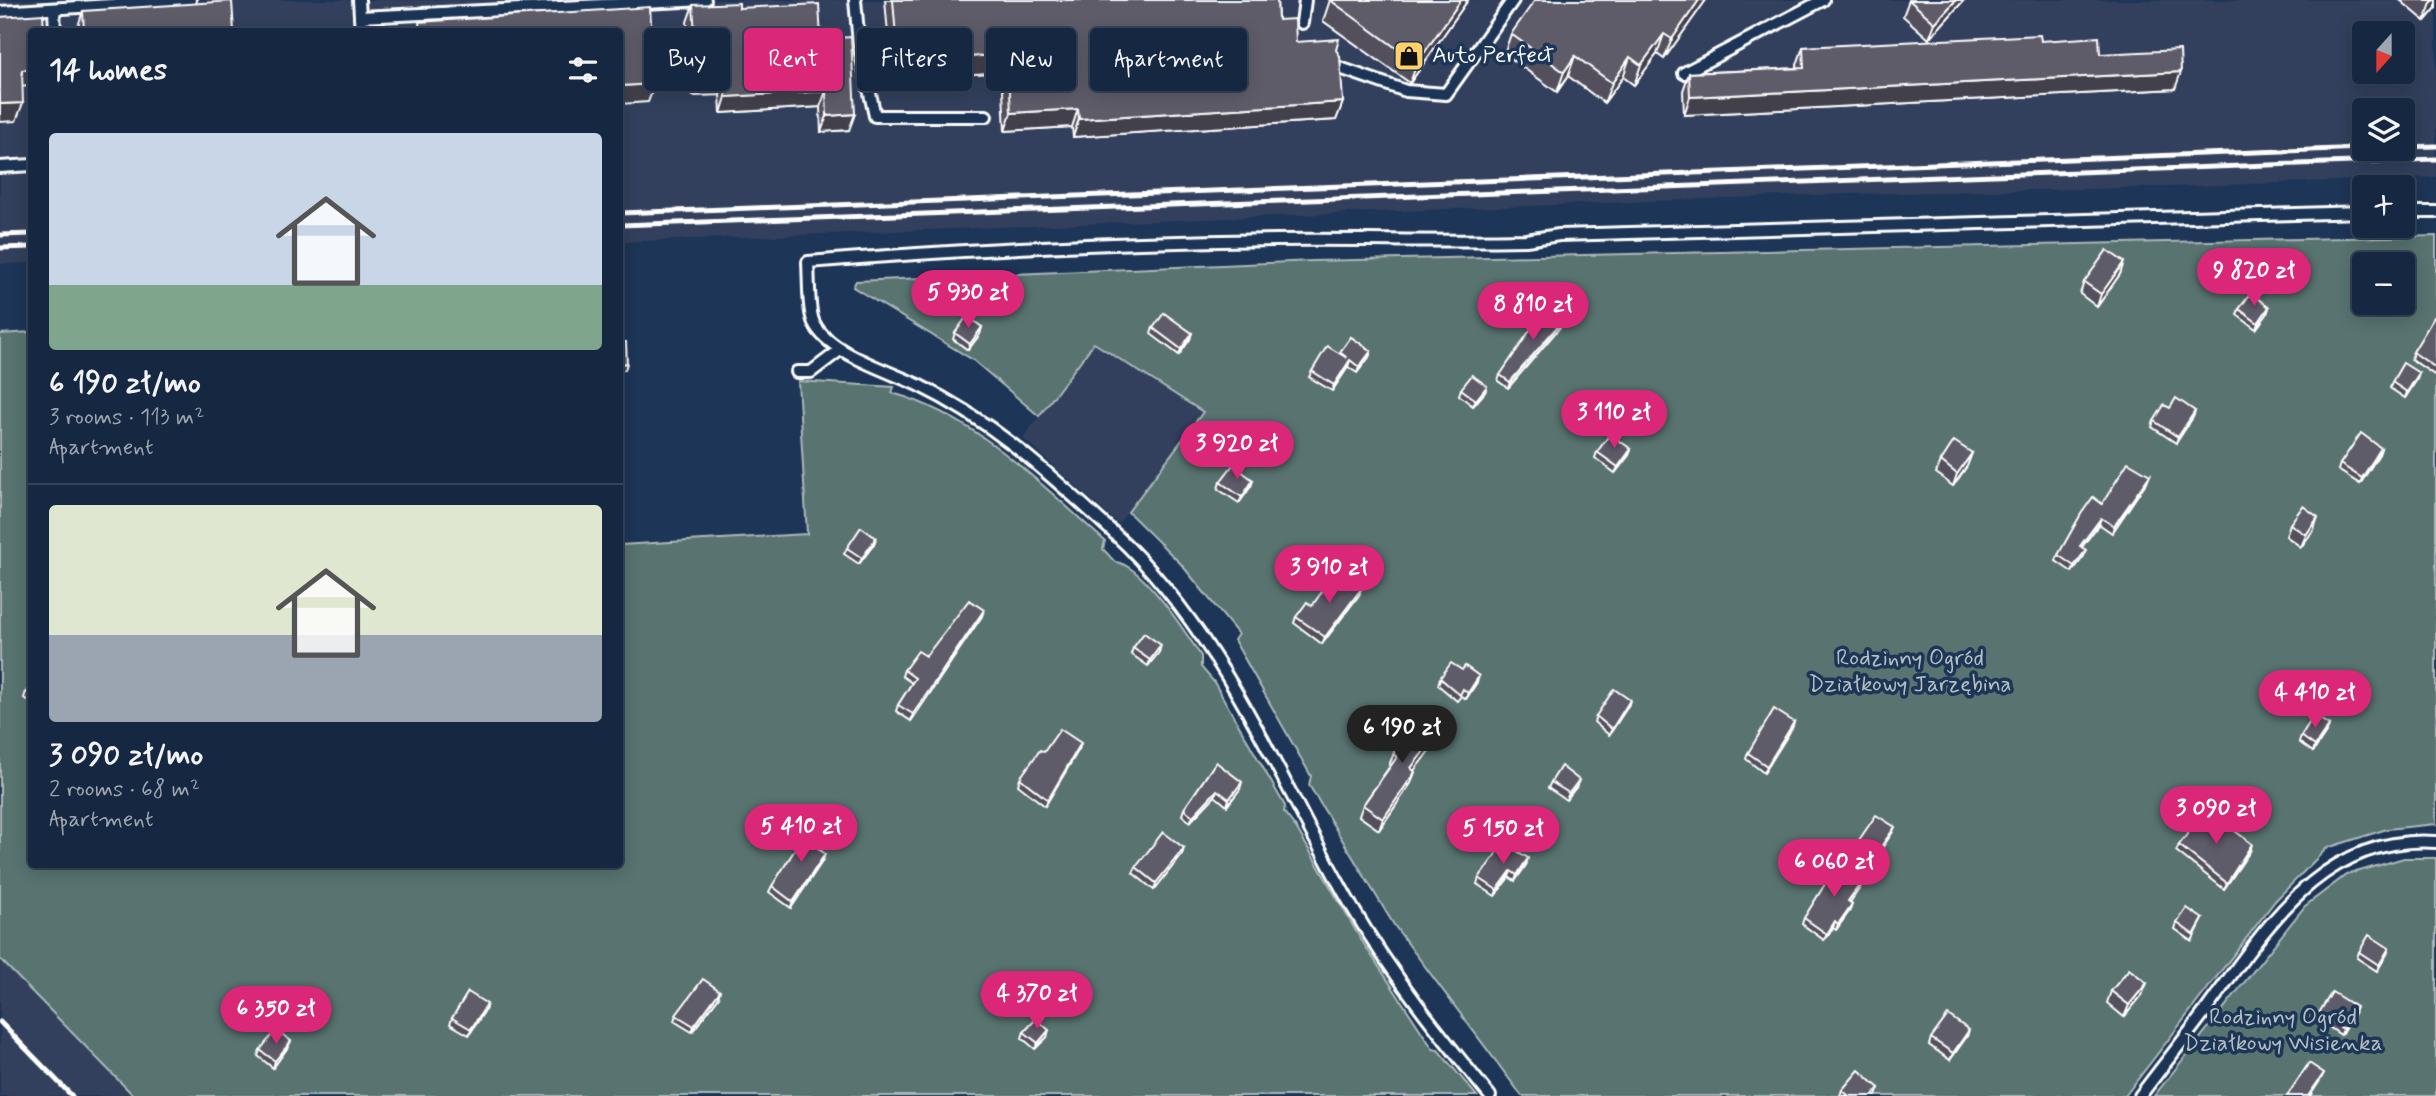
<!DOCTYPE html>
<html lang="en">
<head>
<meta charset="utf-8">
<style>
  :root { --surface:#162841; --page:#1f3048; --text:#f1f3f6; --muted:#9ea6b1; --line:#35445a; --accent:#db2777 }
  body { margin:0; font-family:Mynerve,sans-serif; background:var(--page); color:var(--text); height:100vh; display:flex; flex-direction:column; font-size:26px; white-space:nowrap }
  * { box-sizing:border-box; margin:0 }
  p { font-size:23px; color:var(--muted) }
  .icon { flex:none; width:38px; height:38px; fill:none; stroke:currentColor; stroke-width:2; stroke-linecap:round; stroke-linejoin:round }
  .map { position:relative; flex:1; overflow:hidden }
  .side { position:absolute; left:28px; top:28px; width:595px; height:840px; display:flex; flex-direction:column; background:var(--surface); border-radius:7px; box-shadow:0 4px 18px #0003,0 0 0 2px var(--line) }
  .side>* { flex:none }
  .top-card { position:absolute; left:644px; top:28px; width:665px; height:63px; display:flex; gap:14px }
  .needle { width:46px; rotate:201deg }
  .buttons { position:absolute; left:2352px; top:21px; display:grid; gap:14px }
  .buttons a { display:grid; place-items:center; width:63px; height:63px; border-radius:7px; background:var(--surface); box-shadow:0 4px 18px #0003,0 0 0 2px var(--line); font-size:35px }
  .price { position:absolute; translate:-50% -60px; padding:0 16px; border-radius:24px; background:var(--accent); color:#fff; font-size:23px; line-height:46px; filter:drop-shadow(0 2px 4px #0008) }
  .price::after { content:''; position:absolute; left:50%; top:42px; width:21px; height:16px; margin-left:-10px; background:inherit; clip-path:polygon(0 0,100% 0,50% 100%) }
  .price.active { background:#222; color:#fff }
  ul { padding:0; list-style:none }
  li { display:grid; align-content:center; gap:14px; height:371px; padding:0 21px }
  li+li { border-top:2px solid var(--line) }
  li span { display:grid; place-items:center; height:217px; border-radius:7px; color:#555 }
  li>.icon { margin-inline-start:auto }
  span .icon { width:126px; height:126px; fill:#fffc; stroke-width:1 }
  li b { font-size:30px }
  h2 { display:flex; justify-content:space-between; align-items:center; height:84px; padding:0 21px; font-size:30px }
  .pill { padding:0 24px; border-radius:7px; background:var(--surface); box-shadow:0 4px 18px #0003,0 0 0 2px var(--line); font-size:24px; line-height:63px }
  .pill.active { background:var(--accent); color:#fff }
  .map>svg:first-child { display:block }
  .built { fill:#31415d; fill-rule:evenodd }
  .green { fill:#587370; stroke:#acb9b8; stroke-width:2; fill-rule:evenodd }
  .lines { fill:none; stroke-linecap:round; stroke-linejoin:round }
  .service-casing { stroke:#fff; stroke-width:16 }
  .service { stroke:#1d3557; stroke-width:10 }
  .rail { stroke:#fff; stroke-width:5 }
  .wall { fill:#524f5c; stroke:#fff; stroke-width:2 }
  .shaded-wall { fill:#42404b; stroke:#fff; stroke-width:2 }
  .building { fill:#5f5c6b; stroke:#fff; stroke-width:2 }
  .labels { text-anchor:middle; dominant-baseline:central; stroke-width:7; stroke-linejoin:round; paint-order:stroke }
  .poi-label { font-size:23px; fill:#fff; stroke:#1d3557; text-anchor:start }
  .park-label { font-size:23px; fill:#b4c0bf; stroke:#1d3557 }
</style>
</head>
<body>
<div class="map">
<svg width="2436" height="1096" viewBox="0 0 2436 1096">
  <rect width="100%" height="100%" fill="#1d3557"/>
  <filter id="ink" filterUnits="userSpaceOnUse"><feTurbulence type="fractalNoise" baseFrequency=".0143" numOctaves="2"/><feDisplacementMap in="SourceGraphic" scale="14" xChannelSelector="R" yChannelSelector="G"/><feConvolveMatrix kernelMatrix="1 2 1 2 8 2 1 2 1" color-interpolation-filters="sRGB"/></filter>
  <g filter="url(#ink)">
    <g class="built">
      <path d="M0,0H2436V177L2169,187L1809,195L620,242V32H32L31,263L0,264ZM2364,33H2403V72H2364ZM2364,110H2403V149H2364Z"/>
      <polygon points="1094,343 1203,412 1118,524 1023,438"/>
      <polygon points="0,959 51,1011 134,1096 0,1096"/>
    </g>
    <g class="green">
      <path d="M2436,236V824L2387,829L2327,848L2275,901L2125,1096H1522L1394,925L1309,785L1311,776L1234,640L1238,634L1181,564L1128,512L1203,412L1094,343L1039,416L973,360L853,287L856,281L1313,261ZM2364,264H2403V303H2364Z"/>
      <path d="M31,332L32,864H620V545L807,534L798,381L894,387L892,393C977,416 1041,485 1105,541L1103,549L1115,562C1142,564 1186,633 1201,656V667L1214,682L1285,806L1284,812L1297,829L1360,938L1433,1049L1438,1050L1477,1096H134L0,959V334Z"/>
      <polygon points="2404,858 2436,858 2436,1096 2154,1096 2305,906 2346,875"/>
    </g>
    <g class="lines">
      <g class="service-casing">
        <g id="service">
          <polyline points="359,0 361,32"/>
          <polyline points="855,0 859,44 875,116 986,116"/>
          <polyline points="54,9 55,32"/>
          <polyline points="0,12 190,0"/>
          <polyline points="360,17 705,0"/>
          <polyline points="1302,23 1305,0"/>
          <polyline points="1337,67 1406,91 1446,94 1513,0"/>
          <polyline points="1684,73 1823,0"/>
          <polyline points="0,167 32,165"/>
          <polyline points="2403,212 2436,212"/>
          <polyline points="797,372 811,372 840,350"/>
          <path d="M1490,1096C1440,1035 1392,975 1352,907C1278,779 1224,634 1113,532C1050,475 995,422 918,385C889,371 828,353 814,323C808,311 809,277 808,262C964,249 1120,242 1276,240C1359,239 1443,242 1526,240L1559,235L2364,212"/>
          <path d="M2140,1096C2163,1065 2188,1035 2211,1003C2269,924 2324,834 2436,842"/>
        </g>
      </g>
      <use href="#service" class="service"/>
      <g class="rail">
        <polyline points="2403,147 2436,146"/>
        <polyline points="620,213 2364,148"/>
        <polyline points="620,225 2436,159"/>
        <polyline points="0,235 32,234"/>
        <polyline points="0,248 32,247"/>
        <polyline points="0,1022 72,1096"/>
      </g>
    </g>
    <g class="wall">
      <polygon points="885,0 1277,0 1278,20 1296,42 1336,50 1343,102 1336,120 1073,137 1072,127 1005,131 1002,72 892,80"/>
      <polygon points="1330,0 1468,0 1410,83 1323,21"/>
      <polygon points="1706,0 1664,59 1657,54 1634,85 1623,77 1604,103 1568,76 1557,92 1504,54 1511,34"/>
      <polygon points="1909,0 1964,0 1929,39 1903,16"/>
      <polygon points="2400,0 2436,0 2436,8 2425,21"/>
      <polygon points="693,5 739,8 821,39 849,130 821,132 820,107 721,113 720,95 692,96 687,22"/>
      <polygon points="83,11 234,32 76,32"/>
      <polygon points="2041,41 2100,54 2175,89 1684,115 1683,91 1689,73 1797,68 1797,65 1803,47"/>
      <polygon points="2120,274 2097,307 2080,294 2084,282"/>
      <polygon points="2269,307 2267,314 2256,329 2237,315 2239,309"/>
      <polygon points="2436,318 2436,376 2411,359 2413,352"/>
      <polygon points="982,327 980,334 968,350 953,339 955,333"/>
      <polygon points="1560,327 1508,388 1498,381 1500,375"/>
      <polygon points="1153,328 1190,339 1179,355 1151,334"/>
      <polygon points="1351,337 1371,351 1369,357 1357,373 1348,367 1332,391 1309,377 1312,371 1339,354"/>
      <polygon points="2419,373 2417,379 2405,398 2390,388 2392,382"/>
      <polygon points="1461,389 1485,392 1473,406 1459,395"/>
      <polygon points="2170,408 2195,411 2193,417 2176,443 2152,427 2154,421"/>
      <polygon points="2381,448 2379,454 2360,484 2338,470 2340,464"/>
      <polygon points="1631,449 1629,455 1615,473 1595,458 1597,452"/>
      <polygon points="1972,453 1967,466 1953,486 1936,473 1941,461"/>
      <polygon points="2150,475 2147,481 2112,533 2099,524 2082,547 2084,556 2072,572 2056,561 2058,555 2102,504"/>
      <polygon points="1253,480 1251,486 1239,503 1218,489 1220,482"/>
      <polygon points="2290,524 2314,529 2301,547 2286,536"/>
      <polygon points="876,538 874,544 859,564 844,554 847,548"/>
      <polygon points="1359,595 1322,644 1294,623 1296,617 1312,606"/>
      <polygon points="982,616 911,721 896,711 898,705 912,683 902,676 904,670"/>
      <polygon points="1133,648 1159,652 1148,666 1131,654"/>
      <polygon points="1440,678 1477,682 1466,699 1461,696 1457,701 1438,685"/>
      <polygon points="32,684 32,703 24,698 26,692"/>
      <polygon points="1630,700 1628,706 1609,735 1594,722 1596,716"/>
      <polygon points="1794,722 1792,728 1764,773 1746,759 1748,753"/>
      <polygon points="2329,725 2327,731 2313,752 2299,742 2301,736"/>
      <polygon points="1420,728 1438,739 1414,770 1411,783 1379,830 1359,816 1363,805 1390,766 1389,765 1395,751 1390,747 1394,736"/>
      <polygon points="1079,749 1045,806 1018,785 1020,778 1044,752"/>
      <polygon points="1216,762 1240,789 1227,806 1215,796 1190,822 1182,815 1184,809"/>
      <polygon points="1551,782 1577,786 1566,800 1548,788"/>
      <polygon points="1892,833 1875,858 1857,846 1859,840"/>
      <polygon points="826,842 820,850 823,860 791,908 769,892 772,886"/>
      <polygon points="2179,845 2250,851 2224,889 2176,851"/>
      <polygon points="1184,848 1182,854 1154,890 1133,873 1136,867"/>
      <polygon points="1526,865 1515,881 1509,877 1495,896 1477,884 1479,878"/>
      <polygon points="1844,874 1865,877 1863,883 1850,902 1852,904 1850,910 1836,930 1833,928 1824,940 1802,924 1804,918"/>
      <polygon points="2203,919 2192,941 2175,929 2177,923"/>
      <polygon points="2359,952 2387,954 2377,971 2357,958"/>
      <polygon points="2111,991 2142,995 2124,1017 2107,1003"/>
      <polygon points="1057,994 1041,1015 1025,1004 1027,998"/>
      <polygon points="718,998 692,1032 674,1021 676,1015"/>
      <polygon points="485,1010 469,1035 450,1024 452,1018"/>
      <polygon points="2319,1013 2354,1013 2341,1035 2317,1019"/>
      <polygon points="1024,1032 1047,1037 1035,1049 1022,1038"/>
      <polygon points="1967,1036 1950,1060 1929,1045 1931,1038"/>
      <polygon points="288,1047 273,1068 258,1056 260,1050"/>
      <polygon points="1879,1088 1876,1096 1840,1096 1842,1090"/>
    </g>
    <g class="shaded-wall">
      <polygon points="1461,0 1468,0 1410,83 1417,63"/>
      <polygon points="1699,0 1706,0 1664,59 1672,39"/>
      <polygon points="1956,0 1964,0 1929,39 1935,23"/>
      <polygon points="2434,0 2436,0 2436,8 2425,21 2431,3"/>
      <polygon points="1664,34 1657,54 1634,85 1641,65"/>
      <polygon points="1008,54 1002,72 892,80 898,62"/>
      <polygon points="1575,56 1568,76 1557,92 1564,72"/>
      <polygon points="1630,57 1623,77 1604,103 1612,83"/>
      <polygon points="32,69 32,86 16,87 22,70"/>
      <polygon points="2181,72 2175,89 1684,115 1690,97"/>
      <polygon points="726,79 720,95 692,96 698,80"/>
      <polygon points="655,84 648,102 620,104 620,86"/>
      <polygon points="826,91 820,107 721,113 726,97"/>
      <polygon points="1343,102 1336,120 1073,137 1079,119"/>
      <polygon points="23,103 16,121 0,122 0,104"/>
      <polygon points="1078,109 1072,127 1005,131 1011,113"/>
      <polygon points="855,114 849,130 821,132 827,116"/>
      <polygon points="2124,262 2120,274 2097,307 2101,294"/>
      <polygon points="2269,307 2267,314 2256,329 2258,323"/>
      <polygon points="1562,321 1560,327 1508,388 1510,382"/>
      <polygon points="982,327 980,334 968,350 970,344"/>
      <polygon points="1192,333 1190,339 1179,355 1181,349"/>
      <polygon points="1371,351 1369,357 1357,373 1359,367"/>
      <polygon points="1350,360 1348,367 1332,391 1334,385"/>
      <polygon points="627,363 625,370 620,370 620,364"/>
      <polygon points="2419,373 2417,379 2405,398 2407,392"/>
      <polygon points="1487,386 1485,392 1473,406 1476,400"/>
      <polygon points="2195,411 2193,417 2176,443 2178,437"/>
      <polygon points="2381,448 2379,454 2360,484 2362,478"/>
      <polygon points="1631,449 1629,455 1615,473 1618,467"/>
      <polygon points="1972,453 1967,466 1953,486 1957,474"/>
      <polygon points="2150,475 2147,481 2112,533 2114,526"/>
      <polygon points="1253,480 1251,486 1239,503 1242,497"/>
      <polygon points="2318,517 2314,529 2301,547 2306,535"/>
      <polygon points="2101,518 2099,524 2078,552 2080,546"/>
      <polygon points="876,538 874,544 859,564 862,558"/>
      <polygon points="2086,550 2084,556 2072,572 2074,566"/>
      <polygon points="1361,589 1359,595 1322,644 1325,637"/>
      <polygon points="984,610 982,616 911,721 913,714"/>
      <polygon points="1161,645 1159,652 1148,666 1150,660"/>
      <polygon points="1479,676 1477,682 1466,699 1468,693"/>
      <polygon points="1630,700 1628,706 1609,735 1612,729"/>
      <polygon points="1794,722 1792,728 1764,773 1767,766"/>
      <polygon points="2329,725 2327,731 2313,752 2315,746"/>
      <polygon points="1442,728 1438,739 1407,780 1411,768"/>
      <polygon points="1081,743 1079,749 1045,806 1048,800"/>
      <polygon points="1415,772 1411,783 1379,830 1383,819"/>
      <polygon points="1579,780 1577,786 1566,800 1569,793"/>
      <polygon points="1242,782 1240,789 1227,806 1229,799"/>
      <polygon points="1217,790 1215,796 1190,822 1193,816"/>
      <polygon points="1895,827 1892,833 1875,858 1877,852"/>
      <polygon points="2252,844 2250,851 2224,889 2227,883"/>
      <polygon points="1184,848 1182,854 1154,890 1156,883"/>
      <polygon points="825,854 823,860 791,908 793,902"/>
      <polygon points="1528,858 1526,865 1515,881 1517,875"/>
      <polygon points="1511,871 1509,877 1495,896 1497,890"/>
      <polygon points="1865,877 1863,883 1846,908 1848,901"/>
      <polygon points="1852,904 1850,910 1836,930 1838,924"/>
      <polygon points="1835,921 1833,928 1824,940 1827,934"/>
      <polygon points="2389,948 2387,954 2377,971 2379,965"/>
      <polygon points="2147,983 2142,995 2124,1017 2129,1005"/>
      <polygon points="1060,988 1057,994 1041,1015 1043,1009"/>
      <polygon points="720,991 718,998 692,1032 694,1026"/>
      <polygon points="487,1004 485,1010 469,1035 471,1029"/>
      <polygon points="2356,1007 2354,1013 2341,1035 2343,1029"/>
      <polygon points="1049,1030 1047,1037 1035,1049 1038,1043"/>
      <polygon points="1969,1030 1967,1036 1950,1060 1953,1053"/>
      <polygon points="291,1041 288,1047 273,1068 275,1061"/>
      <polygon points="2324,1073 2321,1079 2310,1096 2308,1096"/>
    </g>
    <g class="building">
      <polygon points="893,0 1277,0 1278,20 1295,19 1296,42 1339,39 1336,50 1340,56 1343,102 1079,119 1078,109 1011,113 1008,54 898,62"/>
      <polygon points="1330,0 1461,0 1417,63"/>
      <polygon points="1535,0 1699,0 1672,39 1664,34 1641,65 1630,57 1612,83 1575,56 1564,72 1511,34"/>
      <polygon points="1909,0 1956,0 1935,23"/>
      <polygon points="232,1 234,32 84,32 83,11"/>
      <polygon points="739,3 739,8 819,4 821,39 851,37 855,114 827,116 826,91 726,97 726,79 698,80 693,5"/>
      <polygon points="650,7 655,84 620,86 620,32 420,32 419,22"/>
      <polygon points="43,14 44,32 32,32 32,69 22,70 23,103 0,104 0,17"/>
      <polygon points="2040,35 2041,41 2099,37 2100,54 2180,50 2181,72 1690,97 1689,73 1804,68 1803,47"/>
      <polygon points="2107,250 2124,262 2101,294 2084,282"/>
      <polygon points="2251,293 2269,307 2258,323 2239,309"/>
      <polygon points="1547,305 1562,316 1562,321 1510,382 1500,375"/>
      <polygon points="1164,313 1192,333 1181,349 1153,328"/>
      <polygon points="967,316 982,327 970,344 955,333"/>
      <polygon points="2434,317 2436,318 2436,368 2413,352"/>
      <polygon points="1351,337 1371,351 1359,367 1350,360 1334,385 1312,371 1327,346 1347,358 1340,352"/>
      <polygon points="620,342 626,342 627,363 620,364"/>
      <polygon points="2403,363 2419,373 2407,392 2392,382"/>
      <polygon points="1472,375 1487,386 1476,400 1461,389"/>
      <polygon points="2176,398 2195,411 2178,437 2154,421 2164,405 2170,408"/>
      <polygon points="2361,433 2381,448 2362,478 2340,464"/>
      <polygon points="1610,434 1631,449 1618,467 1597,452"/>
      <polygon points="1954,441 1972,453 1957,474 1941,461"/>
      <polygon points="2128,462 2150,475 2114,526 2101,518 2080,546 2086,550 2074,566 2058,555 2081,514 2093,497 2102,504"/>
      <polygon points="1233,465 1253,480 1242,497 1220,482"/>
      <polygon points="2303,506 2318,517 2306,535 2290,524"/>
      <polygon points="861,527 876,538 862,558 847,548"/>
      <polygon points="1334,574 1339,578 1341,574 1361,589 1325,637 1296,617 1307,602 1312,606"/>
      <polygon points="969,600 984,610 913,714 898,705 915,678 904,670 918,651 926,656"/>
      <polygon points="1144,633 1161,645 1150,660 1133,648"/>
      <polygon points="1451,663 1462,670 1465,666 1479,676 1468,693 1463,689 1460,695 1440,678"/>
      <polygon points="32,684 32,695 26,692"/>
      <polygon points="1614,689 1630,700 1612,729 1596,716"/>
      <polygon points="1774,709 1794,722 1767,766 1748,753"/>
      <polygon points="2314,715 2329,725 2315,746 2301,736"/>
      <polygon points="1428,717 1442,728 1411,768 1415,772 1383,819 1363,805 1397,757 1393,754 1402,742 1394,736 1407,718 1420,728"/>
      <polygon points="1060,729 1081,743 1048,800 1020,778 1040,750 1044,752"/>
      <polygon points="1216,762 1242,782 1229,799 1217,790 1193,816 1184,809"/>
      <polygon points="1561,766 1579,780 1569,793 1551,782"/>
      <polygon points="2206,809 2252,844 2227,883 2179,845"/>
      <polygon points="1876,815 1895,827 1877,852 1859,840"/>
      <polygon points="811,824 828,836 819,849 825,854 793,902 772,886"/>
      <polygon points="1163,832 1184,848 1156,883 1136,867"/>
      <polygon points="1504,843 1528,858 1517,875 1511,871 1497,890 1479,878"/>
      <polygon points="1851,867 1865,877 1848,901 1852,904 1838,924 1835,921 1827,934 1804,918 1835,868 1844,874"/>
      <polygon points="2187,908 2203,919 2194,935 2177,923"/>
      <polygon points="2369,935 2389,948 2379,965 2359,952"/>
      <polygon points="2129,969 2147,983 2129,1005 2111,991"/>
      <polygon points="1044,977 1060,988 1043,1009 1027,998"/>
      <polygon points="703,979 720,991 694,1026 676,1015"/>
      <polygon points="468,992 487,1004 471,1029 452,1018"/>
      <polygon points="2332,992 2356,1007 2343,1029 2319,1013"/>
      <polygon points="1948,1015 1969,1030 1953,1053 1931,1038"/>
      <polygon points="1036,1019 1049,1030 1038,1043 1024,1032"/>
      <polygon points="276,1030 291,1041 275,1061 260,1050"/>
      <polygon points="2309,1063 2324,1073 2308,1096 2287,1096"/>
      <polygon points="1859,1070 1879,1088 1872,1096 1849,1096 1842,1090"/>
    </g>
  </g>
  <defs>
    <g id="shop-square" transform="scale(1.575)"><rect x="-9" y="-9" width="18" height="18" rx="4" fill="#ffd166" stroke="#1d3557"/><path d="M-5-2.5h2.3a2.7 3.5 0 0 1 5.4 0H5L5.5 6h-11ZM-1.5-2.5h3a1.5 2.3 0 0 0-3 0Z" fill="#111"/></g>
  </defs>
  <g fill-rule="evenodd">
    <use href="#shop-square" x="1409" y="56"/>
  </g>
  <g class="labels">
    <g class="poi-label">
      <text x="1432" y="56">Auto Perfect</text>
    </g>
    <g class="park-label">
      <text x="1910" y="659">Rodzinny Ogród<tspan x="1910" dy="26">Działkowy Jarzębina</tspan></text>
      <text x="2283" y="1018">Rodzinny Ogród<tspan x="2283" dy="26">Działkowy Wisienka</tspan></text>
    </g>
  </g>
</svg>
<div class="buttons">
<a><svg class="needle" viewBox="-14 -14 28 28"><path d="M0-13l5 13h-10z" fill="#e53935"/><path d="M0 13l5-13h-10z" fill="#9ea6b1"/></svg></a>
<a><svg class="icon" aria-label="layers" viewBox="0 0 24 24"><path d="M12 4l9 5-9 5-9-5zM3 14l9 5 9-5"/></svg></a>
<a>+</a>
<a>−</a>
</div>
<b class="price" style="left:2254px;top:308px">9 820 zł</b>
<b class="price" style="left:968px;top:330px">5 930 zł</b>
<b class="price" style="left:1533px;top:342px">8 810 zł</b>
<b class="price" style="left:1614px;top:450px">3 110 zł</b>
<b class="price" style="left:1237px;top:481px">3 920 zł</b>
<b class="price" style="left:1329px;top:605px">3 910 zł</b>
<b class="price" style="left:2315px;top:730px">4 410 zł</b>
<b class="price active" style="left:1402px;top:765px">6 190 zł</b>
<b class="price" style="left:2216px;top:846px">3 090 zł</b>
<b class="price" style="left:801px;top:864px">5 410 zł</b>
<b class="price" style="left:1503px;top:866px">5 150 zł</b>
<b class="price" style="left:1834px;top:899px">6 060 zł</b>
<b class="price" style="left:1037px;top:1031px">4 370 zł</b>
<b class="price" style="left:276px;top:1046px">6 350 zł</b>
<div class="top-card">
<a class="pill">Buy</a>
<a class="pill active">Rent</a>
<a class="pill">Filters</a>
<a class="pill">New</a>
<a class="pill">Apartment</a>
</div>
<section class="side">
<h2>14 homes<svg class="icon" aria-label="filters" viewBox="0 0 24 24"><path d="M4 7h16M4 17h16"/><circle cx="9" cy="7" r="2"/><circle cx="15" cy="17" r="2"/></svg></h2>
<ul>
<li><span style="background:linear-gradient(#c9d6e8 70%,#7fa58c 0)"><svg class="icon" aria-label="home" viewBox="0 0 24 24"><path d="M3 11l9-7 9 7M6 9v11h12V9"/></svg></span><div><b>6 190 zł/mo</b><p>3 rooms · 113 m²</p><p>Apartment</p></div></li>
<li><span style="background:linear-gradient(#dfe7d0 60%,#9aa5b1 0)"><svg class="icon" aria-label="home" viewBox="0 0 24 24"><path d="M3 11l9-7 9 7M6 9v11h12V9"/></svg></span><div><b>3 090 zł/mo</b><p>2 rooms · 68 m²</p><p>Apartment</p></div></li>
</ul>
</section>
</div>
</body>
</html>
